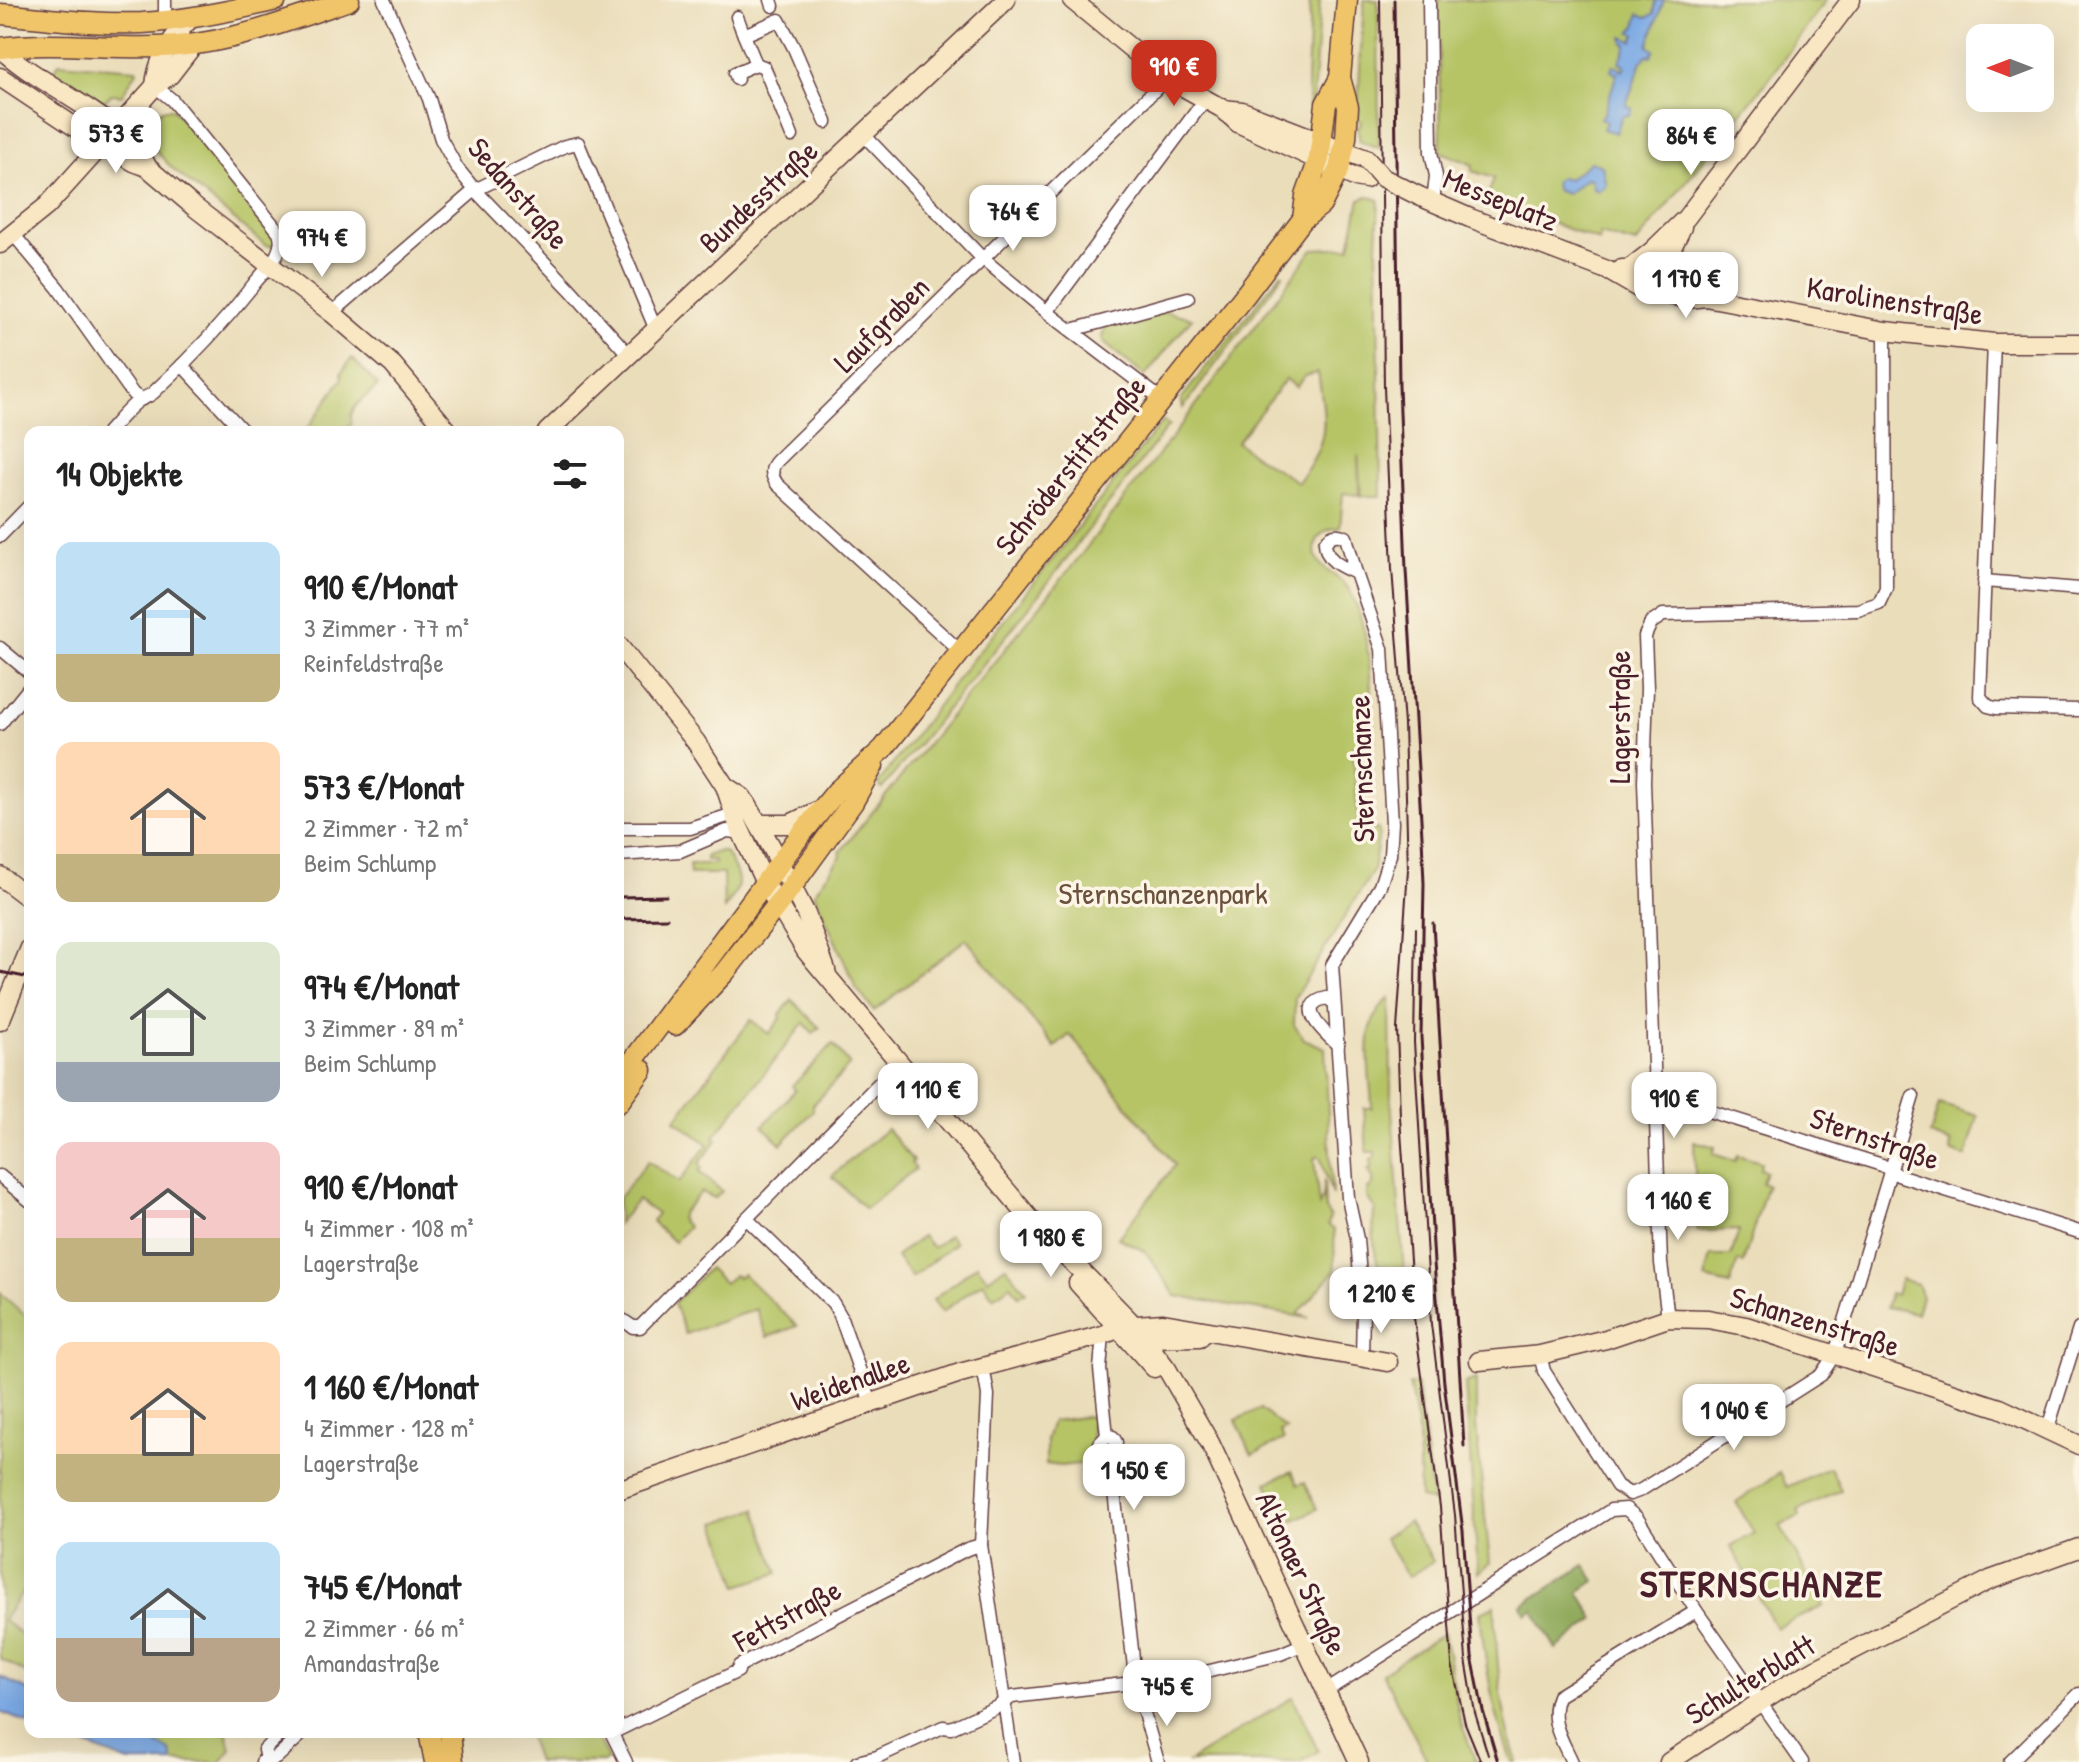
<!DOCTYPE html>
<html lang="de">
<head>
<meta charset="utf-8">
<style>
  :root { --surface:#fff; --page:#f2f2f2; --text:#222; --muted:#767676; --accent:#c8321e }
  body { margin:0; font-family:"Patrick Hand",sans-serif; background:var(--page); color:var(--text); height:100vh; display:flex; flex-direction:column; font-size:30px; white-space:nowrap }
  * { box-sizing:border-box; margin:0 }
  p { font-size:26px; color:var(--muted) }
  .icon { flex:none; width:44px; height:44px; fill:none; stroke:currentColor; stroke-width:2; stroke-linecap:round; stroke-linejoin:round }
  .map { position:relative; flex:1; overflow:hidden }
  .side { position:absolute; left:24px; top:426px; width:600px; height:1312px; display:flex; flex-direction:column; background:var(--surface); border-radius:16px; box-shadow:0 8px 32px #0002 }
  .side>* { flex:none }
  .needle { width:52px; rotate:270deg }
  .fabs { position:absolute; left:1966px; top:24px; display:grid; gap:16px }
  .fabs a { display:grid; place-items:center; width:88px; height:88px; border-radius:16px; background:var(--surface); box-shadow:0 8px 32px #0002; font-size:40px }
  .price { position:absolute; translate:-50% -68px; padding:0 18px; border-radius:16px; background:#fff; color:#222; font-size:26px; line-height:52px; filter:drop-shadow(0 2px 4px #0008) }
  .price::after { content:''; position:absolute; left:50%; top:48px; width:24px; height:18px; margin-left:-12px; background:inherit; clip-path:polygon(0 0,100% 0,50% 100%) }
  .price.selected { background:var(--accent); color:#fff }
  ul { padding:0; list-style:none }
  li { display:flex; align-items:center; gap:24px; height:200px; padding:0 32px }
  li span { display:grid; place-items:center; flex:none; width:224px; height:160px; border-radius:16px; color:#555 }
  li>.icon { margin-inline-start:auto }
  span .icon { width:96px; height:96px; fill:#fffc; stroke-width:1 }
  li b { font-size:34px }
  h2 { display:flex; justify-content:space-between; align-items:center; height:96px; padding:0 32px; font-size:34px }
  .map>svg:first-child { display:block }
  .green { fill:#b6c466; stroke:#807248; stroke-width:2; fill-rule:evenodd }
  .forest { fill:#90aa5b; stroke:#6d6443; stroke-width:2 }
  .water { fill:#7aa9e4; stroke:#626488; stroke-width:2 }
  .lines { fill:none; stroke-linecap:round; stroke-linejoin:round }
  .street-casing { stroke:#623c40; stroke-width:15 }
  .secondary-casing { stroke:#623c40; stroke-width:21 }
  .primary-casing { stroke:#623c40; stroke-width:23 }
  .street { stroke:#fff; stroke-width:12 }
  .secondary { stroke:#f9e7c3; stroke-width:18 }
  .primary { stroke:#f0c469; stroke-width:20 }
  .tram { stroke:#4a1f2b; stroke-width:2 }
  .rail { stroke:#4a1f2b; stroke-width:3 }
  .secondary-bridge-casing { stroke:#623c40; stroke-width:21; stroke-linecap:butt }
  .secondary-bridge { stroke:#f9e7c3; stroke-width:18 }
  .labels { text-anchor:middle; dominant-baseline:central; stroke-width:7; stroke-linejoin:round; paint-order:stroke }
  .street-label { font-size:30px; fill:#4a1f2b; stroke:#fcf5e5 }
  .park-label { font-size:30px; fill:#6a513d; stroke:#fcf5e5 }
  .district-label { font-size:38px; font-weight:bold; letter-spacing:2px; fill:#4a1f2b; stroke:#fcf5e5 }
</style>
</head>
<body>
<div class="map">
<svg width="2079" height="1762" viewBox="0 0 2079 1762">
  <rect width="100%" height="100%" fill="#fcf5e5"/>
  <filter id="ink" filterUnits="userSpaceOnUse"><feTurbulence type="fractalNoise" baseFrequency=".0125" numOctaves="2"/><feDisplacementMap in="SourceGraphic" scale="16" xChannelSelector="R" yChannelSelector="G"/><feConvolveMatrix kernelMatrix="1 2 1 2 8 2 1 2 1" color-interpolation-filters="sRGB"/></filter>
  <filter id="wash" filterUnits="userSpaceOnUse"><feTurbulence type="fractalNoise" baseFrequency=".006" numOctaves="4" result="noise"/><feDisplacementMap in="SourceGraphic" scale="32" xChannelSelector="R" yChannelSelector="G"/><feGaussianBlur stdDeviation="1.8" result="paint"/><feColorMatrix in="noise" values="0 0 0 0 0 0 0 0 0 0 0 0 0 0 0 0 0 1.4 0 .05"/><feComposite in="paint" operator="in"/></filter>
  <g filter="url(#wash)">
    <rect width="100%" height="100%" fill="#eaddba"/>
    <g class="green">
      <polygon points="1310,0 1320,0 1313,99 1312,106 1309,106 1307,84"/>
      <polygon points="1364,0 1378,0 1379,148 1360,141 1357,127 1360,126 1361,121 1357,120"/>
      <polygon points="1438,0 1826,0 1772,75 1636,244 1600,234 1599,241 1487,198 1494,178 1472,171 1473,165 1441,152"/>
      <polygon points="59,63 136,69 137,71 122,95 112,94 102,103 53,72"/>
      <polygon points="162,109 173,109 278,236 277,247 265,245 174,170 146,141 147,135 141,132"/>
      <path d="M1368,196L1379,200L1377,247L1381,496H1361L1358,455L1359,495L1343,493L1340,528C1324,527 1312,539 1316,556C1321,572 1342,576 1350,591C1374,637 1370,695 1374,745L1354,746L1353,750L1359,830L1378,829L1379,834L1373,871L1295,997L1294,1025L1304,1039L1325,1048L1332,1196L1321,1159L1318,1156L1314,1158L1319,1206L1323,1197L1324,1180L1325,1209L1330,1217L1328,1225L1334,1230L1335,1271L1298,1314L1309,1318L1176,1296L1145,1251L1118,1238L1175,1165L1073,1038L1069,1035L1055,1047L966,939L874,1011L856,988L814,893L841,856L840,852L1077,560L1176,432L1313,249L1350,247L1360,199ZM1318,373C1326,422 1330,441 1298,482L1255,456L1237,442L1286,379L1296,387L1305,376Z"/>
      <polygon points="1281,273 1283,274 1183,408 1181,399"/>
      <polygon points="1164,311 1192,318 1145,376 1104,343 1102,337 1105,327"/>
      <path d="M352,358L378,386C367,397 346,408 352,424L348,428L351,432H305L342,379L341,373Z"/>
      <polygon points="1163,421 1169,425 1024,614 882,789 878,784 964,670"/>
      <path d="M720,851L726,853C741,881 744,883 724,909L723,874H690L689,864H714V860H706V856Z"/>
      <path d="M1390,998L1391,1098L1405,1286L1395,1287C1390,1279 1383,1274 1379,1266C1373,1256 1372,1219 1375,1209L1367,1197V1190L1373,1185V1178L1368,1170L1372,1169L1370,1161L1375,1157V1152H1367L1364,1108H1372C1371,1072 1357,1024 1390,998Z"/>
      <polygon points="792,1000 820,1028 813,1033 804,1023 714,1137 717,1140 699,1164 702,1167 699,1172 722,1191 715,1198 701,1192 682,1213 680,1219 688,1227 674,1242 652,1222 657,1214 637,1200 618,1224 618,1199 648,1161 679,1182 708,1144 675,1120 751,1020 769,1034 781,1018 780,1014"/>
      <polygon points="833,1044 850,1065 813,1105 813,1111 781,1144 763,1126 795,1090 792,1086"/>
      <polygon points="1939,1104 1978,1116 1966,1157 1950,1151 1951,1143 1930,1135"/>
      <polygon points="887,1129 913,1161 911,1163 915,1169 865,1209 832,1176"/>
      <polygon points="1694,1141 1715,1147 1713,1154 1735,1161 1737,1155 1761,1162 1760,1169 1766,1171 1762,1183 1767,1185 1743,1263 1738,1261 1730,1285 1705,1279 1711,1256 1731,1256 1739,1230 1697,1231"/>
      <polygon points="949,1235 955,1243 912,1277 896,1257 922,1236 933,1248"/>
      <polygon points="977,1265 988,1279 1005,1266 1026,1291 1019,1296 1011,1285 993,1297 983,1282 942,1312 933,1300"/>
      <polygon points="709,1268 724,1283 734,1275 738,1277 743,1274 797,1326 767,1337 756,1309 685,1334 674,1303"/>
      <polygon points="1901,1279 1917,1284 1922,1297 1917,1313 1886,1307 1890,1293 1896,1295"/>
      <polygon points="0,1293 30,1320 30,1581 3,1620 30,1641 30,1676 0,1658"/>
      <polygon points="1476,1379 1476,1426 1490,1563 1478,1573 1465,1383"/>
      <polygon points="1409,1384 1417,1384 1433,1502 1420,1498 1418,1430"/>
      <polygon points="1260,1409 1286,1429 1280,1432 1284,1440 1252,1455 1236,1420"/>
      <polygon points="1091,1416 1092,1456 1096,1462 1061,1466 1046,1464 1046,1440 1052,1421"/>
      <polygon points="1830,1467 1841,1490 1798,1510 1800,1516 1780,1525 1824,1606 1776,1628 1730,1546 1754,1533 1736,1502 1780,1473 1787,1487"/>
      <polygon points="1292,1471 1298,1485 1305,1482 1317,1509 1286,1524 1267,1483"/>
      <polygon points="756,1509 778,1573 738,1586 716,1523"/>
      <polygon points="1408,1522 1433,1561 1408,1577 1384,1538"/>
      <path d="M1495,1605C1496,1658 1500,1712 1517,1762H1512C1493,1714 1485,1665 1480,1613Z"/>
      <polygon points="1444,1633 1460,1720 1476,1762 1428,1762 1382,1673"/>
      <polygon points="1293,1697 1318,1751 1301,1762 1189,1762"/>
      <polygon points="138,1732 227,1732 231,1749 221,1762 172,1762 171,1752"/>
      <polygon points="527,1732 594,1732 608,1759 603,1762 537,1762"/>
    </g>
    <polygon class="forest" points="1585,1565 1595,1581 1579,1592 1595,1619 1556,1649 1533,1610 1526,1614 1521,1606"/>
    <g class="water">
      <polygon points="1656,0 1664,0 1648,46 1654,50 1651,56 1647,55 1642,61 1626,105 1632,108 1629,115 1622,116 1616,133 1603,129 1606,122 1600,118 1604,114 1617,73 1611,71 1613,65 1623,70 1625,65 1619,63 1627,44 1624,43 1623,37 1633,41 1636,34 1631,32 1636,26 1639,14 1647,17 1654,14"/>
      <polygon points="1590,162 1602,166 1606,185 1599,191 1593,189 1592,180 1587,178 1567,194 1556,190 1555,181 1561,177 1569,179"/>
      <polygon points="0,1677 30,1691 30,1724 0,1712"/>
      <polygon points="51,1732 138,1732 171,1752 173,1762 129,1762"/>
    </g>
  </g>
  <g filter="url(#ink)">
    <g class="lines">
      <g class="street-casing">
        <g id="street">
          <polyline points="384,0 429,99 441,139 457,168 475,190 570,289 629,355"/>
          <polyline points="771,0 773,6"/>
          <polyline points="1429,0 1431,152 1436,176 1433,203"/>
          <polyline points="737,17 744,35 779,20 794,48 826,122"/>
          <polyline points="165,21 165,0"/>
          <polyline points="744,35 756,64 764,67 792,136"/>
          <polyline points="737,79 735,73 756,64"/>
          <polyline points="864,135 982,258 1047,312 1161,399"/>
          <polyline points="14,235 58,288 133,394 141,399"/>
          <polyline points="1047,312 1204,101"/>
          <polyline points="332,313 475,190 565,146 578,143 656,330"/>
          <polyline points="1072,330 1188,298"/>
          <polyline points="1994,343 1980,697 1988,706 1996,708 2079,710"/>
          <polyline points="182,365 244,432"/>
          <path d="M108,432C117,422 127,410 138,401C143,398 148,397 153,393C190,359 223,324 254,284C265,270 287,252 279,232L172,100L155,86"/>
          <polyline points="0,536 30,505"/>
          <path d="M1356,573C1342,567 1326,561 1325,543C1330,534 1337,533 1346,537L1356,573L1382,649L1392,823L1390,855L1380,886L1332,965L1348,1198L1357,1239L1363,1312L1362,1357"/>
          <polyline points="1984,581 2079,589"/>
          <polyline points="0,648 30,673"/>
          <path d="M960,651L777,484C771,476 770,468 777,461L1167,78"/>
          <polyline points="0,724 30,687"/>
          <polyline points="618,828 690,828 740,812"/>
          <polyline points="618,855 680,851 727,831 737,832 744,838"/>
          <path d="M1333,1002L1327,998C1292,1005 1326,1034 1338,1045"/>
          <polyline points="1654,1094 1882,1165 1898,1175 2079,1232"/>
          <polyline points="0,1176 30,1201"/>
          <polyline points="747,1219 833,1303 840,1315 871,1403"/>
          <polyline points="618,1317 633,1327 640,1327 899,1063"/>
          <polyline points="1668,1318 1661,1263 1644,782 1647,688 1645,636 1651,623 1663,615 1858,610 1879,603 1886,588 1885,331"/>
          <polyline points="1103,1335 1100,1369 1107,1436"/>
          <polyline points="1540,1355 1544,1371 1617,1486 1630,1494 1641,1490 1821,1375 1835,1354 1913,1096"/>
          <polyline points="983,1366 988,1395 981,1545 1013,1762"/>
          <polyline points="2047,1431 2079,1329"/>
          <polyline points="1110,1456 1103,1453 1100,1443 1107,1436 1113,1437 1116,1442 1114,1452 1110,1456 1136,1685 1158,1762"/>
          <polyline points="1326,1691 1611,1510 1626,1509 1637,1518 1697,1612 1802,1762"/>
          <polyline points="618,1730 738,1671 739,1666 967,1549 981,1545"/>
          <polyline points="611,1732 626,1762"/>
          <polyline points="270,1759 265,1755 264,1750 282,1732"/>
          <polyline points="262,1762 276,1758 304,1732"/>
          <polyline points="857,1762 877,1757 943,1727 951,1728 997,1707 1012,1697 1124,1684 1152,1685 1280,1654 1304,1644"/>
          <path d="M1572,1762C1562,1740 1548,1720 1558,1696L1696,1611"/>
          <polyline points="2010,1762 2079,1694"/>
        </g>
      </g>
      <g class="secondary-casing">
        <g id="secondary">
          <polyline points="1072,0 1167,78 1223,109 1238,123 1354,177 1366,179"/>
          <path d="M0,48C37,85 131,121 147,167"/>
          <polyline points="0,77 87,135 134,162 147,167 193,206 332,313 393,365 449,432"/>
          <path d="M155,86C157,59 171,38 190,19"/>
          <polyline points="1223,109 1242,111 1366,159"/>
          <polyline points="1419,196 1470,218 1607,270 1638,288 1688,299 1705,297 1722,300 1885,331 1994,343 2079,343"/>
          <polyline points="0,244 47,206 155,86 170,75 194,44"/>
          <polyline points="1621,269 1629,269 1696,292"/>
          <polyline points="1629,269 1652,251 1686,218 1851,0"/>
          <path d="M1665,289C1659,267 1673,247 1682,227"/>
          <polyline points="547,432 1006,0"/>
          <polyline points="618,645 696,742 725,786 738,825 765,883 806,951 1032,1221 1129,1320 1167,1369 1210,1443 1359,1762"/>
          <polyline points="725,786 742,797 747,804 772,848 806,914 826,970"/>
          <polyline points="759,824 790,824 821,809"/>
          <polyline points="0,876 30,899"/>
          <polyline points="0,1021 30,948"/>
          <polyline points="1078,1283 1154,1368"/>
          <polyline points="1138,1338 1200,1337"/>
          <polyline points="1479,1361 1540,1355 1606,1339 1668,1318 1708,1319 1746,1326 2000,1408 2079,1445"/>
          <polyline points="618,1490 960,1373 1103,1335 1124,1326 1163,1323 1388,1362"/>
          <polyline points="1669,1762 1780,1689 1818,1668 1990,1580 2079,1548"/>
        </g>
      </g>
      <g class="primary-casing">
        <g id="primary">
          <path d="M0,14C47,18 94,25 142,23C188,20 232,11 276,0"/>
          <path d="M0,48C59,40 119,51 178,46C237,41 294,19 349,0"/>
          <polyline points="1303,219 1306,196 1319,159 1326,104 1340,78"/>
          <polyline points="675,1025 725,972 792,886 853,802 873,766"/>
          <polyline points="618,1081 799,837 836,792 883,749 1245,295 1303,219 1321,205 1339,169 1346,138 1348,107 1340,78 1347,0"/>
          <polyline points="618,1103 642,1070"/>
          <polyline points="429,1732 435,1762"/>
          <polyline points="450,1732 453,1762"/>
        </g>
      </g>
      <use href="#street" class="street"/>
      <use href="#secondary" class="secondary"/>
      <use href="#primary" class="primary"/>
      <g class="tram">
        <polyline points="1380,0 1384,388 1392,569 1404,724 1408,869 1397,1029 1400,1117 1414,1318 1440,1507 1452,1664 1465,1723 1481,1762"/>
        <polyline points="1416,928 1414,1042 1431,1324 1455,1515 1466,1659 1475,1713 1488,1755"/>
      </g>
      <g class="rail">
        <polyline points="1394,0 1399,386 1406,570 1422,836 1424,884 1421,1037 1434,1263 1444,1383 1463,1531 1472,1656 1483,1711 1498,1762"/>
        <polyline points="618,897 666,896"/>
        <polyline points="618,919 667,918"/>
        <polyline points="1433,923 1464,1446"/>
        <polyline points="0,972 30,978"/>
      </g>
      <g class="secondary-bridge-casing">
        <polyline id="secondary-bridge" points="1366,159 1383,178 1419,196"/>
      </g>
      <use href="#secondary-bridge" class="secondary-bridge"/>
    </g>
  </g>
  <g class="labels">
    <g class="street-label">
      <text transform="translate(519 193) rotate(49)">Sedanstraße</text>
      <text transform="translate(758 196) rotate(-43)">Bundesstraße</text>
      <text transform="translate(1501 199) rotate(22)">Messeplatz</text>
      <text transform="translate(1895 300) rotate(9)">Karolinenstraße</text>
      <text transform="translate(881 324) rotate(-45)">Laufgraben</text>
      <text transform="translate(1070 465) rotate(-51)">Schröderstiftstraße</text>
      <text transform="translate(1619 717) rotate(-90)">Lagerstraße</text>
      <text transform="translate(1361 769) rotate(-92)">Sternschanze</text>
      <text transform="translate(1875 1138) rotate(19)">Sternstraße</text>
      <text transform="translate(1815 1321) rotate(17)">Schanzenstraße</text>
      <text transform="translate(850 1381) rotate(-19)">Weidenallee</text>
      <text transform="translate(1302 1573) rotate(65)">Altonaer Straße</text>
      <text transform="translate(787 1615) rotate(-29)">Fettstraße</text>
      <text transform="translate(1750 1679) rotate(-31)">Schulterblatt</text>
    </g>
    <g class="park-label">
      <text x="1163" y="893">Sternschanzenpark</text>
    </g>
    <g class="district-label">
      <text x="1762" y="1583">STERNSCHANZE</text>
    </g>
  </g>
</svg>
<div class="fabs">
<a><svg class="needle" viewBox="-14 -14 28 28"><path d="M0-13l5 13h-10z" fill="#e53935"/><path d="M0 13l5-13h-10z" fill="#767676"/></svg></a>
</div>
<b class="price selected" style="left:1174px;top:108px">910 €</b>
<b class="price" style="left:116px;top:175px">573 €</b>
<b class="price" style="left:1691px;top:177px">864 €</b>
<b class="price" style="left:1013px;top:253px">764 €</b>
<b class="price" style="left:322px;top:279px">974 €</b>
<b class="price" style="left:1686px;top:320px">1 170 €</b>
<b class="price" style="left:928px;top:1131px">1 110 €</b>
<b class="price" style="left:1674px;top:1140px">910 €</b>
<b class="price" style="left:1678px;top:1242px">1 160 €</b>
<b class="price" style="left:1051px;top:1279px">1 980 €</b>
<b class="price" style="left:1381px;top:1335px">1 210 €</b>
<b class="price" style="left:1734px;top:1452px">1 040 €</b>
<b class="price" style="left:1134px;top:1512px">1 450 €</b>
<b class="price" style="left:1167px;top:1728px">745 €</b>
<section class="side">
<h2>14 Objekte<svg class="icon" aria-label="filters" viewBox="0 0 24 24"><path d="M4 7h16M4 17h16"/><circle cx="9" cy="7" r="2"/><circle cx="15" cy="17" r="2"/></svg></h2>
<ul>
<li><span style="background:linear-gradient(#bfe0f5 70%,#c2b280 0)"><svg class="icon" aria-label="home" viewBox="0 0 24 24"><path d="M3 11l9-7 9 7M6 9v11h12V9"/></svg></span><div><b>910 €/Monat</b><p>3 Zimmer · 77 m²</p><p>Reinfeldstraße</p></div></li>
<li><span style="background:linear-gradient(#ffd9b3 70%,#c2b280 0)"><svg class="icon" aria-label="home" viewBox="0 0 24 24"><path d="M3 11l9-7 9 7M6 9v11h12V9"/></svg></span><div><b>573 €/Monat</b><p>2 Zimmer · 72 m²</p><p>Beim Schlump</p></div></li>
<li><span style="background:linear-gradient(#dfe7d0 75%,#9aa5b1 0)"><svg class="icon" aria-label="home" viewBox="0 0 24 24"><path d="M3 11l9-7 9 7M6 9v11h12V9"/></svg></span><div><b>974 €/Monat</b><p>3 Zimmer · 89 m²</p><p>Beim Schlump</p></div></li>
<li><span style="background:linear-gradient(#f6c9c9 60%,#c2b280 0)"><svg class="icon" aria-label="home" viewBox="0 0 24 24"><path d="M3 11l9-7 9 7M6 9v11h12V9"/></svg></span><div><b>910 €/Monat</b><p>4 Zimmer · 108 m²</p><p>Lagerstraße</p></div></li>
<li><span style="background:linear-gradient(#ffd9b3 70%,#c2b280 0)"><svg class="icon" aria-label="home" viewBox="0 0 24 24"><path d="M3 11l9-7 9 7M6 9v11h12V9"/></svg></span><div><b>1 160 €/Monat</b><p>4 Zimmer · 128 m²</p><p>Lagerstraße</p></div></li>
<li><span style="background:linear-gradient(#bfe0f5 60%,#b9a48a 0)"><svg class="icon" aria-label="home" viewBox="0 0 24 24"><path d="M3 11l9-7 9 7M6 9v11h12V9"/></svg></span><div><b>745 €/Monat</b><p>2 Zimmer · 66 m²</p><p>Amandastraße</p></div></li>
</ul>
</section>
</div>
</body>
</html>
